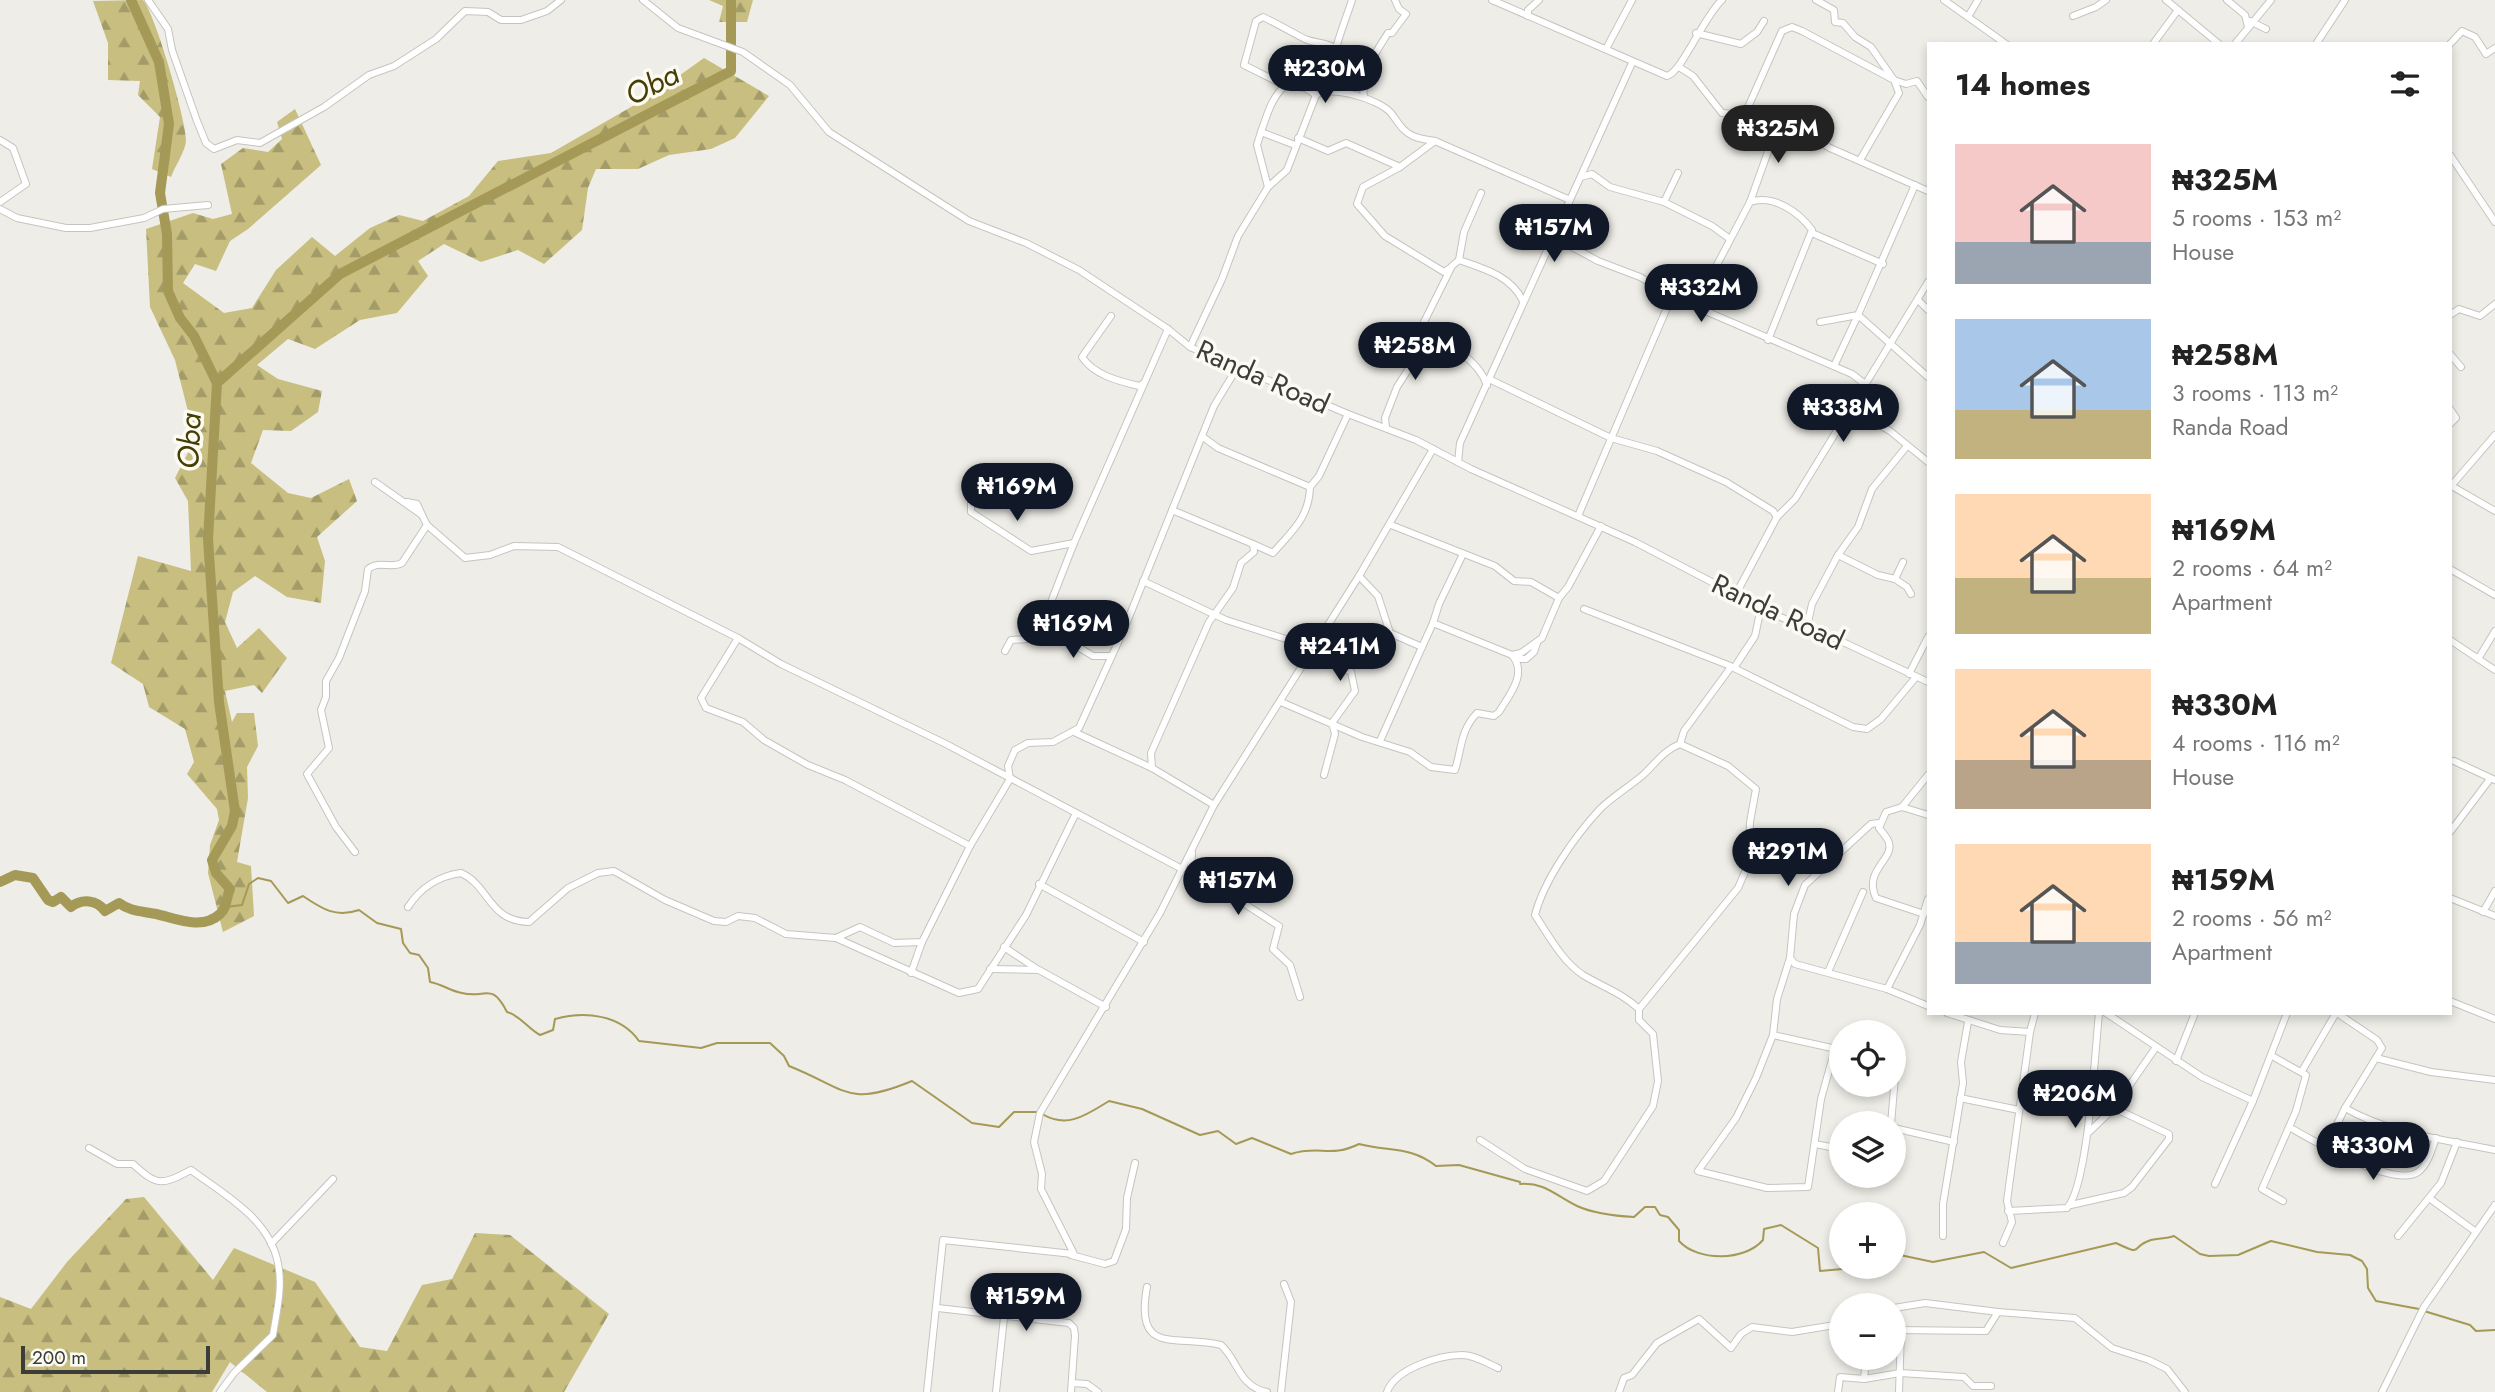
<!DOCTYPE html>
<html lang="en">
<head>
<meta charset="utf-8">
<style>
  :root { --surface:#fff; --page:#f2f2f2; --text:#222; --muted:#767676; --accent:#111827 }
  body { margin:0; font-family:Jost,sans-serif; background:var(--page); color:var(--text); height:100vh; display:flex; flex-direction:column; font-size:26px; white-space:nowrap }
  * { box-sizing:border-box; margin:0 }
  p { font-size:23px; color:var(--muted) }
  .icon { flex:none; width:38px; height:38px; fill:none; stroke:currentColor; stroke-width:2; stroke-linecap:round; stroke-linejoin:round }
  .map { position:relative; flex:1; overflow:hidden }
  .details { position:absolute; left:1927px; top:42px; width:525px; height:973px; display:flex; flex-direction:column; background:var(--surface); border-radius:0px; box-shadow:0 4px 10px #0003 }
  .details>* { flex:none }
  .tools { position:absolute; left:1829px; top:1020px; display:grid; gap:14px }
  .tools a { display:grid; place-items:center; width:77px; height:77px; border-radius:50%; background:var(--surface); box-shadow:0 4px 10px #0003; font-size:35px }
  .scale { position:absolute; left:21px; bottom:18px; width:189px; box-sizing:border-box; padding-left:7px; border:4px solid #3c3c39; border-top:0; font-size:19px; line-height:24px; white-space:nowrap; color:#3c3c39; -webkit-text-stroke:5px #fbfbf4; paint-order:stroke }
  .price { position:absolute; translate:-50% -60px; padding:0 16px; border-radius:24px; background:var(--accent); color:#fff; font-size:23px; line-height:46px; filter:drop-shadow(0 2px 4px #0008) }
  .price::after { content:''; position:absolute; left:50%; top:42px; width:21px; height:16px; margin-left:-10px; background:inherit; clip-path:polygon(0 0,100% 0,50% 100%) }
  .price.current { background:#222; color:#fff }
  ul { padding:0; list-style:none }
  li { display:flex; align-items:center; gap:21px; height:175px; padding:0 28px }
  li span { display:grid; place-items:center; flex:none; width:196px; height:140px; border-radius:0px; color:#555 }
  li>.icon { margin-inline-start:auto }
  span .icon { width:84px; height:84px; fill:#fffc; stroke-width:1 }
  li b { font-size:30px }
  h2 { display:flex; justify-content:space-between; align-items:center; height:84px; padding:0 28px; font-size:30px }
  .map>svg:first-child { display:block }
  .forest { fill:url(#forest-firs) }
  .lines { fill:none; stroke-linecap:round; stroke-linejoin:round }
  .stream { stroke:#a49956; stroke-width:2 }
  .river { stroke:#a49956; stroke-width:10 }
  .minor-casing { stroke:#c5c5bf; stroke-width:8 }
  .minor { stroke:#fff; stroke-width:6 }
  .labels { text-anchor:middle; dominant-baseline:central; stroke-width:7; stroke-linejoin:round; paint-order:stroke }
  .street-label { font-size:28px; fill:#3c3c39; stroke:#fbfbf4 }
  .water-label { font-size:30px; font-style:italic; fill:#453d04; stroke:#fbfbf4 }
</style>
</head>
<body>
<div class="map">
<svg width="2495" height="1392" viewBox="0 0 2495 1392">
  <defs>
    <pattern id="forest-firs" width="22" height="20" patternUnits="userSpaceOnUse" patternTransform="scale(1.75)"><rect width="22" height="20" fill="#c7be7f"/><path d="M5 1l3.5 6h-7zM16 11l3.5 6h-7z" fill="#a39c69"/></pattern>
  </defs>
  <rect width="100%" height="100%" fill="#eeede7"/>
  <g class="forest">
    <path d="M143,0C155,13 187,123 186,141C185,152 175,166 171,177L152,169L160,117L138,95L140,81L108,80V43L93,1Z"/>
    <polygon points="709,0 753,0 747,22 719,22 723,6"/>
    <polygon points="704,58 769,96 735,138 711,149 669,155 638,169 596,169 588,188 582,230 544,264 518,250 481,262 444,244 418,261 428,276 397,313 360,320 315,349 288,339 257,365 278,379 322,391 318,412 291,431 263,430 251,463 288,493 311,498 349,479 357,501 317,537 325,561 321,603 287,597 255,576 233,592 225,622 237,648 259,628 287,658 262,693 254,685 225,691 232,722 237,713 254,713 258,746 247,767 248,798 237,862 251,866 254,916 223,932 208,873 210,845 219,820 217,809 187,774 194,762 185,729 149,707 143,684 111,663 138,556 191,571 188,501 175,478 195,439 175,360 150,307 146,229 193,213 213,219 232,214 221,164 243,148 268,152 282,139 277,122 295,109 321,165 248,229 230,241 216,271 195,264 183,283 224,313 252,308 276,270 312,237 335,256 370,228 399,215 423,221 469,196 498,161 551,153 652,95"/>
    <polygon points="144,1197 213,1280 234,1248 315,1282 360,1347 387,1351 422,1285 452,1279 475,1233 510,1235 609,1314 564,1392 267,1392 230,1362 212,1392 0,1392 0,1297 31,1309 67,1262 126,1199"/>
  </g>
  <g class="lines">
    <g class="stream">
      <path d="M226,907L242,905L249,884L258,878L271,881L288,903L303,896C322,909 336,918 359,910L377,923L401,929L403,943L410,953L419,955L428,968L430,982C442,984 450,991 462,993C486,999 491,981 507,1012C521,1016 527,1028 540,1035L553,1030L555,1019C584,1011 620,1014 639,1041L701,1048L717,1043H770L784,1056L789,1066C847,1089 847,1108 912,1081L972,1123L999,1127L1014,1112H1037"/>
      <path d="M1042,1114C1068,1129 1086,1115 1109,1101L1142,1109L1200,1135L1218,1131L1236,1144L1252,1138L1291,1154C1319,1145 1331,1158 1359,1144C1389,1152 1411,1146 1436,1166L1459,1165L1520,1182"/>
      <path d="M1520,1184C1545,1182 1556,1196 1577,1206C1595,1214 1615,1216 1634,1217L1645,1207H1655L1660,1215L1668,1217L1679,1230V1241C1698,1262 1745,1261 1763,1240L1764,1229L1781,1225L1818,1248L1820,1271L1865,1267"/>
      <path d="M1894,1257L1900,1255L1933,1262L1984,1252L2011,1268L2116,1243C2145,1257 2129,1247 2151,1240C2159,1238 2166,1239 2174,1236L2200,1254L2209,1256L2238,1255L2271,1241L2317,1252L2350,1255L2362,1261L2367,1269L2368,1288L2376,1301L2419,1309"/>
      <polyline points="2424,1311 2470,1325 2476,1331 2495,1330"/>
    </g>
    <g class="river">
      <polyline points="131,0 159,62 169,124 160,193 167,234 168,291 180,318 194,336 217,383"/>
      <path d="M0,882L15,875L33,878L48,900L53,902L61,897L71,907C82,898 97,900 105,911L119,903C131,912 142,911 156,914C175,918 202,931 220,914C227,908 226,898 230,889L216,873L212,860L232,826L235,811L219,702L208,539L217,383L340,274L731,71V0"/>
    </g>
    <g class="minor-casing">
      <g id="minor">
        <polyline points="148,0 168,29 172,50 197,121 206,143 214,149 237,140 260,143 324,107 369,75 394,66 436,39 465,11 488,12 501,20 521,20 547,11 561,0"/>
        <polyline points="643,0 678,28 743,52 790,85 829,132 969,221 1026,243 1079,270 1168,329 1190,347 1348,414 1416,440 1471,469 1635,542 1775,615 1828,635 1928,682"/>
        <path d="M1492,0L1667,76C1682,72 1704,16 1722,0"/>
        <polyline points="1816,0 1834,10 1835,22 1843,23 1855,37 1871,47 1894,80 1906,84 1917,81 1928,97"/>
        <polyline points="1944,0 2006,44"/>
        <polyline points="2166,0 2219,44"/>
        <polyline points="2227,0 2245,15 2248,27"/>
        <polyline points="1969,15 1978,0"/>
        <polyline points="1528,16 1528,10 1539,0"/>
        <polyline points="2073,16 2096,7 2106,0"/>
        <polyline points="2250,21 2266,29"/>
        <polyline points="1696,33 1741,44 1757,32 1764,21"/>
        <polyline points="2153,44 2178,10"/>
        <polyline points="2235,44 2271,0"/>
        <polyline points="2316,44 2345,0"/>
        <polyline points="2450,44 2462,31 2475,37 2486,54 2495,48"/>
        <path d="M1333,47C1324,42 1314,43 1305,39C1291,32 1278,24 1263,17L1256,21L1244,65L1282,84L1305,88L1316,95C1331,85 1379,99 1391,113C1398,122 1402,131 1413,136C1420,139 1428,140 1435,141L1570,200"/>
        <polyline points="1606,49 1632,0"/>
        <polyline points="1679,67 1693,76 1722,113 1780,118 1830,148 1928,191"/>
        <path d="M1332,90C1329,57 1342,31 1352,0"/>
        <path d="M1364,97C1360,74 1376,52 1388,33H1392L1406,14L1399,9L1395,0"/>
        <polyline points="1745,114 1782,31 1792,27 1802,31 1894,80 1899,93 1860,160"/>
        <path d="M1261,132C1267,115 1272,96 1286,85"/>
        <polyline points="1298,138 1328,151 1346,143 1400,167"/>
        <polyline points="0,140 13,148 26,184 0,202"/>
        <polyline points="1435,141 1400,167 1363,187 1357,204 1385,236 1444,272 1450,268"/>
        <polyline points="2450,155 2495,222"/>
        <polyline points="1581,177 1592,174 1610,187 1664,202 1678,173"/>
        <polyline points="1268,187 1257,145 1261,132 1295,145"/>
        <polyline points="1664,202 1712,226 1730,239"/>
        <path d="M1750,202C1773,194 1799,212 1812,230L1768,340"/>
        <polyline points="0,209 17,218 66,228 90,228 144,218 163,209 208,205"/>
        <polyline points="1812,233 1883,264"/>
        <polyline points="1552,236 1598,261 1640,277 1682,301 1852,374 1865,384"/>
        <polyline points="1459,260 1464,232 1481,193"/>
        <polyline points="1918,300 1928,310"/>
        <polyline points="1701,309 1709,280 1750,202 1780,118"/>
        <polyline points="2450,315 2459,309 2480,316 2495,304"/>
        <path d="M1111,316L1082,357C1094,375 1118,381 1139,386L1144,383"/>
        <polyline points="1820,322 1858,315 1915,185"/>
        <path d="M1419,337C1445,336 1479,362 1487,385"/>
        <polyline points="1375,338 1412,364"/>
        <polyline points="1190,347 1222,279 1238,236 1268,187 1287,170 1316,95"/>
        <polyline points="2450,354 2461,367"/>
        <polyline points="1834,366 1858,315 1928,377"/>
        <polyline points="1489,379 1611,438 1657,451 1726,482 1773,511 1777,517"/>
        <polyline points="1850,407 1890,431 1928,462"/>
        <polyline points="2450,409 2456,418 2450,424"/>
        <path d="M1386,427L1385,418L1397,387L1415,359L1424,322L1452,266L1459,260C1485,269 1511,276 1523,301"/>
        <polyline points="1203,437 1218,448 1310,487 1319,476 1348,414"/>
        <polyline points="1458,462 1460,443 1632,63"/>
        <polyline points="976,480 971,492 971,512 1031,551 1074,543"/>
        <polyline points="375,482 422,515 427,525 465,558 490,555 514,546 558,547 738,638"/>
        <polyline points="2450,485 2495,511"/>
        <polyline points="2451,486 2495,435"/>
        <polyline points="407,502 417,504 422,515"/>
        <polyline points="1172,510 1253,544"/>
        <polyline points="1578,516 1672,296"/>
        <polyline points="1391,525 1495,566 1514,581 1531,582 1559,598"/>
        <polyline points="1838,555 1878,575 1895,579 1903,562"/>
        <polyline points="2450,569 2495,595"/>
        <polyline points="1359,576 1378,596 1390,633 1422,647 1433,623 1512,655"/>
        <polyline points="1895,579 1907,587 1911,594"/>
        <polyline points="1143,581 1226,620 1289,640 1351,672 1355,691 1332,723 1335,734 1324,775"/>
        <polyline points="1736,594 1777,517 1795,499 1928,282"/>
        <polyline points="1584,609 1728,665 1853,727 1867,729 1881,719 1916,677"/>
        <polyline points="1433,623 1439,604 1463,554"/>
        <polyline points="1042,625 1093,656 1111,656"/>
        <polyline points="1807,627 1812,604 1838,555 1858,527 1872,489 1907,446"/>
        <polyline points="2450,640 2495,670"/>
        <polyline points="1005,651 1011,640 1029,639 1042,625 1074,543 1168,329"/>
        <polyline points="1516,659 1526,659 1534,652 1537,643"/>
        <polyline points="2478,659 2495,631"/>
        <polyline points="1734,668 1755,636 1759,617 1765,609"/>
        <polyline points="1909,674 1928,637"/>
        <path d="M1281,702L1362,737L1410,752L1431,767L1455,770C1462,748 1460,731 1477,713L1494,716L1499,712C1509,695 1528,674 1512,655L1521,653L1542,638L1559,598L1568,587L1601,526"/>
        <polyline points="1074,732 1152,768 1214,805"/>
        <polyline points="1380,741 1422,647"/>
        <polyline points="2454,761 2495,780"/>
        <path d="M1152,768L1151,753L1209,622L1233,588L1241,563L1254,552L1253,544L1273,553C1292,531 1309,518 1310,487"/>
        <polyline points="1902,807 1928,775"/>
        <polyline points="1879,823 1871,824 1805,885 1794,914 1790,958 1795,964 1887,989 1928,1006"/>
        <polyline points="2450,832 2490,779"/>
        <polyline points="970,846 1010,779 1008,766 1015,750 1028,743 1053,742 1079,728 1125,627 1214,406 1237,368"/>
        <path d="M355,852L336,827L307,774L329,748L321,710L326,697V681L339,658L365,591L368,569C379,560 391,569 402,563L427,525"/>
        <polyline points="1192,853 1190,885 1226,892 1279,926 1273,949 1290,965 1300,997"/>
        <polyline points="1039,884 1144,942"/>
        <polyline points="2450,898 2495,916"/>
        <path d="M408,907C420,888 439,876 461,873C490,886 488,921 529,922L568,888L598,873L614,871L665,900L714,921L726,922L738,916L755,918L786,934L836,938L860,927L894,943L922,942L970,846L845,780L808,765L764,740L743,722L706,708L701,698L738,638L781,664L946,744L1182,869"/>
        <polyline points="2483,912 2495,891"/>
        <path d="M1924,914L1876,898C1863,871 1894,859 1889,843C1888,838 1882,832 1879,828L1886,812L1902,807L1928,815"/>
        <polyline points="836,938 959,993 978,989 1026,915 1075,815"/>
        <polyline points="1004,947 1037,969"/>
        <polyline points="1790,958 1777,999 1773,1035 1756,1078 1736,1118 1698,1171 1767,1188 1808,1187 1821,1099 1835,1049"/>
        <polyline points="990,969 1039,970 1106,1007"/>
        <polyline points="1828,972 1863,892"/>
        <polyline points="911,973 922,942"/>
        <polyline points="1887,989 1920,925 1928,899"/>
        <polyline points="2450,1001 2495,1019"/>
        <path d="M1639,1009C1622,993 1603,987 1583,975C1562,961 1549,936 1535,915C1544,880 1575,836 1600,809C1612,797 1629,787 1643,775C1655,764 1664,750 1680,744L1684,731L1731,667"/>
        <polyline points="1947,1013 2000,1030 2030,1032"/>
        <polyline points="2106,1013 2202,1077 2253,1101"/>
        <polyline points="1773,1035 1841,1050"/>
        <polyline points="2272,1056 2306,1075 2296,1111 2262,1189 2283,1201"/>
        <polyline points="2376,1058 2431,1072 2495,1080"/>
        <polyline points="2176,1061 2195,1013"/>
        <polyline points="2302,1071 2336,1013"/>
        <polyline points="1960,1098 2019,1110"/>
        <path d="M2345,1108C2390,1134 2445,1140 2495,1150"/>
        <polyline points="1891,1124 1896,1065 1894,1058"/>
        <path d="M2289,1127C2312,1140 2394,1189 2418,1172C2428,1165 2432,1148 2436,1138"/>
        <polyline points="1894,1128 1954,1142"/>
        <polyline points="2089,1132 2114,1108 2156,1047"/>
        <polyline points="1480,1140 1525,1169 1587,1191 1604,1181 1653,1106 1658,1081 1653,1034 1639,1020 1639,1009 1738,888 1749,863 1750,822 1756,789 1728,766 1680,744"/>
        <polyline points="1815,1144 1841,1149"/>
        <polyline points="2326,1147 2345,1108 2382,1048 2377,1040 2337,1013"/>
        <path d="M89,1148L117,1164H133C158,1187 162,1185 191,1170C226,1196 274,1221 279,1270C282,1291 276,1315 273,1335L234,1373L220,1392"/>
        <polyline points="1135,1163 1127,1198 1126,1229 1114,1261 1105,1264 1071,1255 1074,1254 1041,1189 1042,1174 1034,1142 1040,1113 1160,913 1214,805 1359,576 1433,449"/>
        <polyline points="2215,1184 2253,1101 2287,1013"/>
        <polyline points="2429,1198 2476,1232"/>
        <polyline points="2071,1205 2124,1193 2132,1187 2169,1139 2169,1134 2114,1108"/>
        <path d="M2008,1211L2067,1208C2088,1186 2095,1051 2099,1013"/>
        <polyline points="1943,1236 1943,1204 1963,1083 1961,1062 1968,1022"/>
        <polyline points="2398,1236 2441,1183 2457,1142"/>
        <polyline points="2003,1243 2012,1222 2007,1201 2030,1032 2035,1013"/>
        <polyline points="271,1244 333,1179"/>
        <path d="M1147,1287C1134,1357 1176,1334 1221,1345C1238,1360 1239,1387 1267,1392"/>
        <polyline points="938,1308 1069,1323 1074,1328 1075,1336 1071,1392"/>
        <polyline points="1894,1308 1925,1303 1998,1312"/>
        <polyline points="1894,1330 1986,1331 1998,1312 2075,1318 2112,1348 2149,1360 2167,1369 2185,1392"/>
        <polyline points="1864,1379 1900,1373 1964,1377 1973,1386 1991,1386"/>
        <polyline points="1072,1383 1087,1384 1098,1392"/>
        <polyline points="927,1392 943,1240 1073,1254"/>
        <polyline points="996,1392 1004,1317"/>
        <polyline points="1281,1392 1291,1302 1284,1284"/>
        <path d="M1387,1392C1395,1369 1439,1355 1462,1355C1474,1355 1487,1363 1498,1368"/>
        <polyline points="1619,1392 1624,1378 1632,1375 1657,1343 1699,1319 1731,1348 1741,1334 1752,1327 1792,1332 1841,1324"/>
        <polyline points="1838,1392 1840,1377 1864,1379 1866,1358"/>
        <polyline points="1899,1392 1901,1331"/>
        <polyline points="2382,1392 2424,1307 2495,1205"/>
      </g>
    </g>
    <use href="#minor" class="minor"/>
  </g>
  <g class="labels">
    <g class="street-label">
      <text transform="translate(1263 377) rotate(24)">Randa Road</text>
      <text transform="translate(1778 612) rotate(25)">Randa Road</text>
    </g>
    <g class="water-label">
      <text transform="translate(652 84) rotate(-27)">Oba</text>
      <text transform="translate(189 441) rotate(-87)">Oba</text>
    </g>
  </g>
</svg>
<div class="tools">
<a><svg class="icon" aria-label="locate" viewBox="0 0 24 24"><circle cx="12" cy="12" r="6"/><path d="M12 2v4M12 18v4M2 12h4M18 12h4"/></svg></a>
<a><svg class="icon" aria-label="layers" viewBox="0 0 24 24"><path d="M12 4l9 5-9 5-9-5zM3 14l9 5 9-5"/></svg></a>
<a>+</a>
<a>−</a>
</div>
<div class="scale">200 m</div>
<b class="price" style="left:1325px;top:105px">₦230M</b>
<b class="price current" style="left:1778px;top:165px">₦325M</b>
<b class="price" style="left:1554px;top:264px">₦157M</b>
<b class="price" style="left:1701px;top:324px">₦332M</b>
<b class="price" style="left:1415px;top:382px">₦258M</b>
<b class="price" style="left:1843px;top:444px">₦338M</b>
<b class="price" style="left:1017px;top:523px">₦169M</b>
<b class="price" style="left:1073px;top:660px">₦169M</b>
<b class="price" style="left:1340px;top:683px">₦241M</b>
<b class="price" style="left:1788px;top:888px">₦291M</b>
<b class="price" style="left:1238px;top:917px">₦157M</b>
<b class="price" style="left:2075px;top:1130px">₦206M</b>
<b class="price" style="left:2373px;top:1182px">₦330M</b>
<b class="price" style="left:1026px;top:1333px">₦159M</b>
<section class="details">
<h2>14 homes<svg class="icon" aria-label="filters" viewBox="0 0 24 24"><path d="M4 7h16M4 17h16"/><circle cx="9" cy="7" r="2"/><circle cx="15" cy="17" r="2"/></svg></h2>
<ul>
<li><span style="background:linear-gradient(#f6c9c9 70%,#9aa5b1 0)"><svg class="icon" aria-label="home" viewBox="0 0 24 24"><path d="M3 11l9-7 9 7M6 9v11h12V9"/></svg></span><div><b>₦325M</b><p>5 rooms · 153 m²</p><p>House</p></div></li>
<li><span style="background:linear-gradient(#a9c7e8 65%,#c2b280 0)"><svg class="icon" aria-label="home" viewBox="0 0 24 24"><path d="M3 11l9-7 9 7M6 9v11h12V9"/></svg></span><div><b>₦258M</b><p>3 rooms · 113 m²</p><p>Randa Road</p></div></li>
<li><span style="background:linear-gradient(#ffd9b3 60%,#c2b280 0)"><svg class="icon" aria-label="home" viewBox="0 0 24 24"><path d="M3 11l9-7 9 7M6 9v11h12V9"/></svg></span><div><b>₦169M</b><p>2 rooms · 64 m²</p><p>Apartment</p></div></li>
<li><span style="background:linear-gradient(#ffd9b3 65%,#b9a48a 0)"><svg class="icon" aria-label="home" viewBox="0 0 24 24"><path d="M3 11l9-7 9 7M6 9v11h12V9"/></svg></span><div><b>₦330M</b><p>4 rooms · 116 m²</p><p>House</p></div></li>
<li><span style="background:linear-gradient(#ffd9b3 70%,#9aa5b1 0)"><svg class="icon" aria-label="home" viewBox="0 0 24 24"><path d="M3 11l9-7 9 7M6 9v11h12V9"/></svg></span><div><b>₦159M</b><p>2 rooms · 56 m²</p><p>Apartment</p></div></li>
</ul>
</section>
</div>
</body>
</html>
